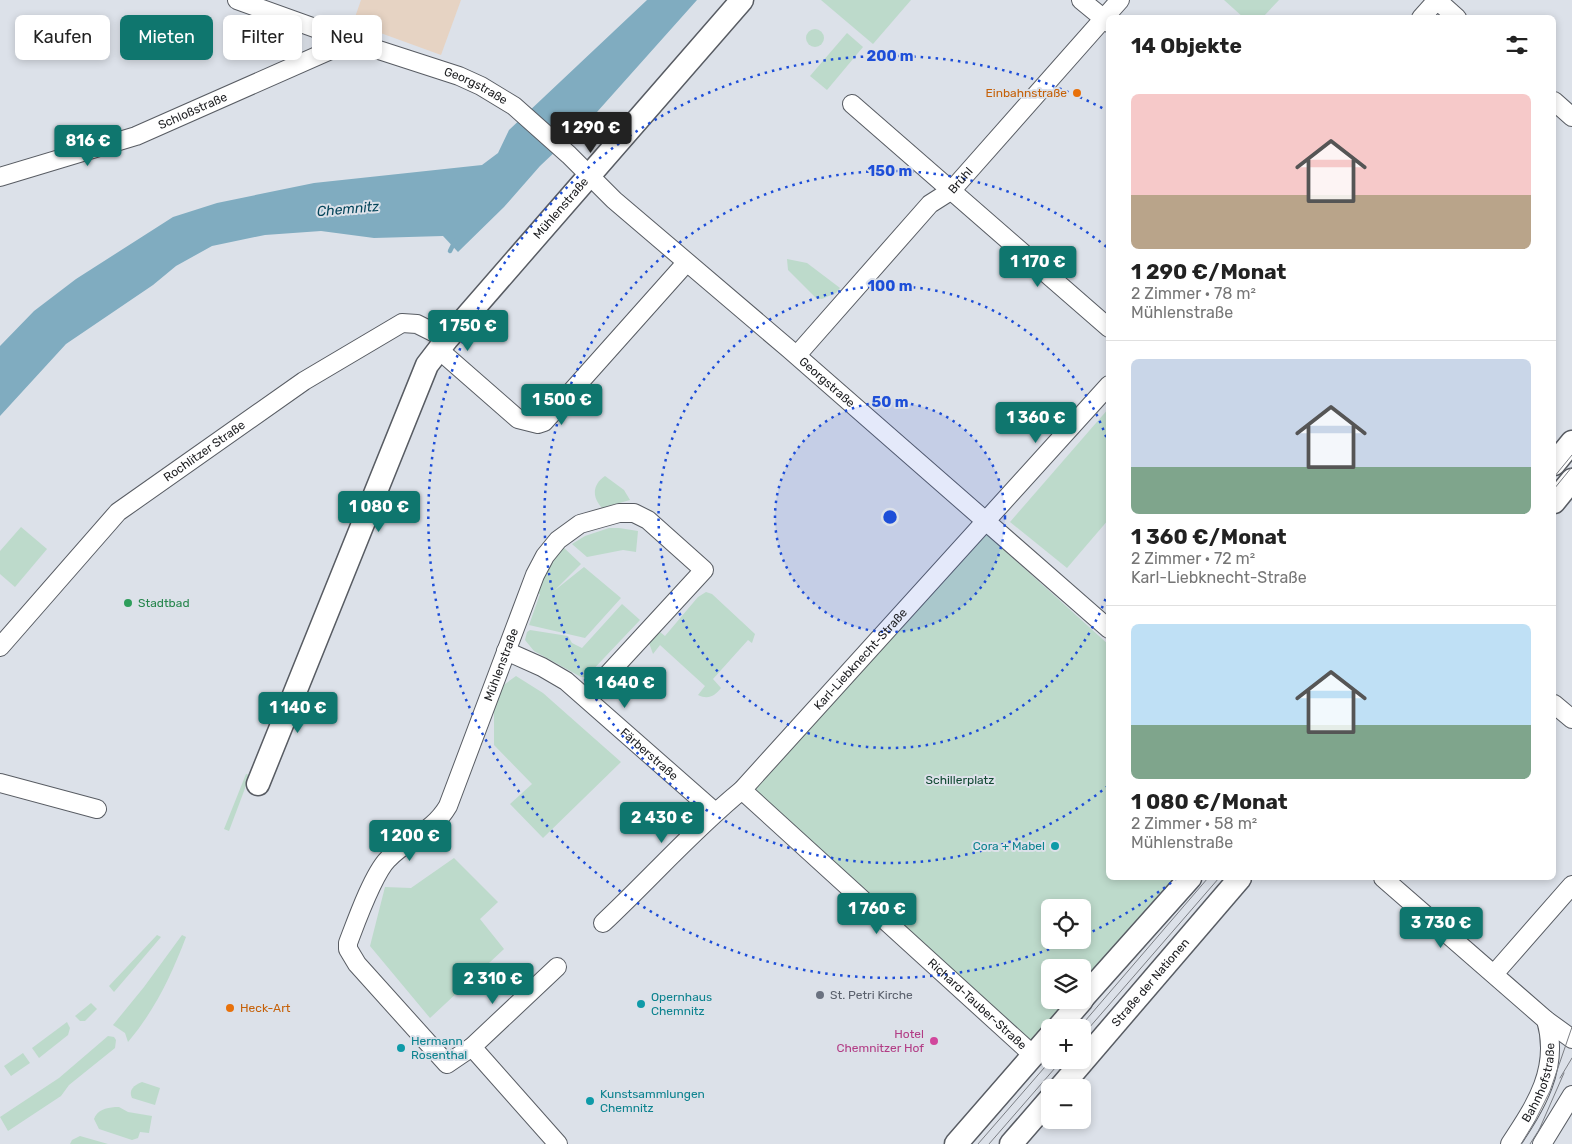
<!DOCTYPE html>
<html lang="de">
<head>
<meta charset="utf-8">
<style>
  :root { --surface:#fff; --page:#f6f6f6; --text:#222; --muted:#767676; --line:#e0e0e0; --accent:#0f766e }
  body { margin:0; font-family:Rubik,sans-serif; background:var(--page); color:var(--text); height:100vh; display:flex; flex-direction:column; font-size:19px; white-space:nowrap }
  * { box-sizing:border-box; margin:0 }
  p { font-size:16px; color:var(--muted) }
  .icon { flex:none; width:28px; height:28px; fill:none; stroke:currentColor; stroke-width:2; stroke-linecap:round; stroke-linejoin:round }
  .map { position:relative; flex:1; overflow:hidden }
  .panel { position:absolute; left:1106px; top:15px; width:450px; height:865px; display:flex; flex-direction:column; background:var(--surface); border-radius:8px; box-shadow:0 2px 8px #0003 }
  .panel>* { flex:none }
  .hud { position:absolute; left:15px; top:15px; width:475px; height:45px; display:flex; gap:10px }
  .buttons { position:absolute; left:1041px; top:899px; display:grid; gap:10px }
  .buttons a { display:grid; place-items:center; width:50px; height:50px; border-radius:8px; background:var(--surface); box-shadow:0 2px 8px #0003; font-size:25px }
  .price { position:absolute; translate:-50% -42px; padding:0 11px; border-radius:5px; background:var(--accent); color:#fff; font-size:16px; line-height:32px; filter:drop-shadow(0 1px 2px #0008) }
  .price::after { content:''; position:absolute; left:50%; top:30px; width:15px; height:11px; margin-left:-8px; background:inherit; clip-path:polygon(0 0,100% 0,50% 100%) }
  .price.active { background:#222; color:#fff }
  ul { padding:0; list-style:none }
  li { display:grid; align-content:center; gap:10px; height:265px; padding:0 25px }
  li+li { border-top:1px solid var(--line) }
  li span { display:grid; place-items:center; height:155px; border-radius:8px; color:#555 }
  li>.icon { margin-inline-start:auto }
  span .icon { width:90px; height:90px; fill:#fffc; stroke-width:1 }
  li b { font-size:21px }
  h2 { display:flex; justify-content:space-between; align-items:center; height:60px; padding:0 25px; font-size:21px }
  .tag { padding:0 18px; border-radius:8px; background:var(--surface); box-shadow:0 2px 8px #0003; font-size:18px; line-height:45px }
  .tag.active { background:var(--accent); color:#fff }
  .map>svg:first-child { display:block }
  .industrial { fill:#e6d3c3 }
  .green { fill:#bddacb; fill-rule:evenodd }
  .water { fill:#80acc0 }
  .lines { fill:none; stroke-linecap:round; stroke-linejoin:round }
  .stream { stroke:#80acc0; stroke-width:4.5 }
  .minor-casing { stroke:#585c63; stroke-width:20 }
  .major-casing { stroke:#585c63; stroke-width:25 }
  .minor { stroke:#fff; stroke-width:18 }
  .major { stroke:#fff; stroke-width:22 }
  .tram { stroke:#7b7e84; stroke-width:1 }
  .ring { fill:none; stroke:#1d4ed8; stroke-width:2.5; stroke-dasharray:2.5 5 }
  .food-dot { fill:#e8710a; stroke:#dce1e9; stroke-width:2 }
  .leisure-dot { fill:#2e9e5b; stroke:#dce1e9; stroke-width:2 }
  .culture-dot { fill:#0f9aa8; stroke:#dce1e9; stroke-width:2 }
  .worship-dot { fill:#6b7280; stroke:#dce1e9; stroke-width:2 }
  .hotel-dot { fill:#d1479c; stroke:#dce1e9; stroke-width:2 }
  .labels { text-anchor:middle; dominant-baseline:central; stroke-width:4; stroke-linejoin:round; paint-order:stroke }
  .street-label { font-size:12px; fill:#1c1d20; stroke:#dce1e9 }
  .food-label { font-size:12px; fill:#c56008; stroke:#dce1e9; text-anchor:end }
  .leisure-label { font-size:12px; fill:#27864d; stroke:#dce1e9; text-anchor:start }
  .park-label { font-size:12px; fill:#124933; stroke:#dce1e9 }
  .culture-label { font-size:12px; fill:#0d838f; stroke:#dce1e9; text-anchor:start }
  .worship-label { font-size:12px; fill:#5b616d; stroke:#dce1e9; text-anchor:start }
  .hotel-label { font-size:12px; fill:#b23c85; stroke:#dce1e9; text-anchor:end }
  .water-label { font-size:14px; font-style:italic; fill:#05455a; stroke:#dce1e9 }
  .centre { fill:#1d4ed8; stroke:#dce1e9; stroke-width:2.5 }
  .ring-label { font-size:15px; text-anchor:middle; font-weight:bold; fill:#1d4ed8; stroke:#dce1e9; stroke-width:4; stroke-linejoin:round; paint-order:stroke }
</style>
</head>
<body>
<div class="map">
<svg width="1572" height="1144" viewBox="0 0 1572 1144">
  <rect width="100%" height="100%" fill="#dce1e9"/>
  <polygon class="industrial" points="361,0 461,0 441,55 353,23"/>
  <g class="green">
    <polygon points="821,0 911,0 873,44"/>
    <polygon points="1224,0 1279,0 1263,17 1244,18"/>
    <circle cx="815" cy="38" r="9"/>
    <polygon points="847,33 863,47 827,90 810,76"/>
    <polygon points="787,259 807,263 840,288 836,293 822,299 816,298 788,270"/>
    <polygon points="1109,408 1109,519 1067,568 1010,522"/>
    <path d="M605,476L624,490L630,500L602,508C592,497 592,485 605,476Z"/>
    <polygon points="21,527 47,549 15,587 0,574 0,551"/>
    <polygon points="609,528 619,528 638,531 636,552 623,550 587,557 572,544 585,536"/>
    <path d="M983,531L1109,645V878H1183L1083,990L1082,968H1050V1000H1074L1031,1048L749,790ZM1050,908H1082V940H1050Z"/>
    <polygon points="562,546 581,564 554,591 584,567 621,598 585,638 529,625 540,594 536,593 548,567"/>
    <path d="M706,592L712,594L755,634L752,643L748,640L713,679L721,688C715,696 708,700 698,695L705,686L660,645L653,654L648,640L656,629L665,636L698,597Z"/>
    <polygon points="622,604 640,620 586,677 581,677 534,651 525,640 527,632 530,630 568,636 572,643 582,648"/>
    <polygon points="516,676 543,693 621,762 543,838 510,804 532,784 494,745 494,709 501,687"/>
    <polygon points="246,774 250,775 229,831 224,829"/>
    <polygon points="454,858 498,902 480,919 504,949 430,1018 370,946 385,887 411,888"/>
    <polygon points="157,935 161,937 114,992 109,986"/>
    <path d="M182,935L186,937C171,976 155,1010 128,1042L125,1033L113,1025L144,987Z"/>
    <polygon points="91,1003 97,1009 85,1021 80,1021 75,1016"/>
    <polygon points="67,1022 70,1028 68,1035 39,1058 32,1048"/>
    <polygon points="108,1036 114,1037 116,1040 115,1048 69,1085 61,1096 8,1131 0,1117 59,1078"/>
    <polygon points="23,1053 30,1063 11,1076 4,1066"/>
    <path d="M142,1082L160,1088L155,1105L132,1098C128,1090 134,1085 142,1082Z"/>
    <path d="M115,1107H119L128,1112L152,1116L149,1133L140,1132L138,1138L132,1140L99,1129L94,1119C97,1110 106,1108 115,1107Z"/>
    <polygon points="80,1136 108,1144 70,1144 72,1140"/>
  </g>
  <polygon class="water" points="647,0 697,0 597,112 540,166 504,207 458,252 443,236 374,238 321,231 265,235 212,246 176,266 153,285 66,344 0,416 0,346 34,311 76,279 173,217 217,203 314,183 482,165 498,153 509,130"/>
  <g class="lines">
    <polyline class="stream" points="450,251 455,241"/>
    <g class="minor-casing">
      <g id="minor">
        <path id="s1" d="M237,0L351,41L459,76L481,86L514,106L569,155L614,200L789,349L1109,629"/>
        <polyline points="1081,0 1109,23"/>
        <polyline points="1421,18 1437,0 1457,18"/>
        <polyline points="1554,101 1572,117"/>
        <polyline points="852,104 1109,328"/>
        <path id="s2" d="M0,177L136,136L351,41"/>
        <polyline points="438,349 518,419 538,424 544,422 554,411 686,263"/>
        <path id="s3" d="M797,355L930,204L952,190L1120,0"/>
        <path id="s4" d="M0,647L118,512L304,381L402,323L417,324L447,339"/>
        <path id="s5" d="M506,651L542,667L566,681L715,812"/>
        <polyline points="1554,704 1572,719"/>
        <polyline points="0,783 97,809"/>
        <path id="s6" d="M742,790L1033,1055"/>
        <polyline points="1383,878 1546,1020 1572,1039"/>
        <path id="s7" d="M603,923C650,879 693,830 742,790L1109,385"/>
        <path id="s8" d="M557,967L472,1047L447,1064L357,964L348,949V943C356,922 373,874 388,859C407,839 433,832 448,806L535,575L545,556L558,540L580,524L619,513H634L648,520L704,570L587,697"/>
        <polyline points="1494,974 1572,885"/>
        <polyline points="472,1047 558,1144"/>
        <path id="s9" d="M1510,1144C1536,1105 1560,1068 1546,1020"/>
        <polyline points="1542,1144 1572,1095"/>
      </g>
    </g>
    <g class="major-casing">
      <g id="major">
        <polyline points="1554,464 1572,442"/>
        <polyline points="1554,502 1572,480"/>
        <path id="s10" d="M258,784L427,365L447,339L742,0"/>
        <polyline points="1082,999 1190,878"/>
        <polyline points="1058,1028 1082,1000"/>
        <path id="s11" d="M1060,1088L1240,878"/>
        <polyline points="956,1144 1050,1036"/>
        <polyline points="1011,1144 1050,1099"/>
      </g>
    </g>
    <use href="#minor" class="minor"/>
    <use href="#major" class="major"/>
    <g class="tram">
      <polyline points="1554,477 1572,455"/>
      <polyline points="1554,489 1572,467"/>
      <polyline points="1079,1028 1208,878"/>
      <polyline points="1082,1036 1219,878"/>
      <polyline points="1560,1078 1572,1058"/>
      <polyline points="1532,1127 1550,1091 1572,1027"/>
      <polyline points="1539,1130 1564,1073"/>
      <polyline points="978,1144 1051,1060"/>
      <polyline points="989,1144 1062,1060"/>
      <polyline points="1521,1144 1535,1121"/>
      <polyline points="1530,1144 1542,1125"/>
    </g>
  </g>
  <circle cx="890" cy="517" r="115" fill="#1d4ed8" fill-opacity=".12"/>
  <g class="ring">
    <circle cx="890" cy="517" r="115"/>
    <path d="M1108 592A231 231 0 1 1 1108 442"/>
    <path d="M1108 786A346 346 0 1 1 1108 248"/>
    <path d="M1177 878A461 461 0 0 1 1085 935M1070 941A461 461 0 1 1 1106 110"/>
  </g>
  <g class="food-dot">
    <circle cx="1077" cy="93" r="5"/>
    <circle cx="230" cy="1008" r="5"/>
  </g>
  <circle class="leisure-dot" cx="128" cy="603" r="5"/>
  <g class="culture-dot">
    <circle cx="1055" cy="846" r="5"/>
    <circle cx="641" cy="1004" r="5"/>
    <circle cx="401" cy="1048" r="5"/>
    <circle cx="590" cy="1101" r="5"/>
  </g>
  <circle class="worship-dot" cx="820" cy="995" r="5"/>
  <circle class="hotel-dot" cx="934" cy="1041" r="5"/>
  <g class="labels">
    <g class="street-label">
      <text stroke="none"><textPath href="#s1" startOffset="254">Georgstraße</textPath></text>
      <text stroke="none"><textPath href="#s2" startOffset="204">Schloßstraße</textPath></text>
      <text stroke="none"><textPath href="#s3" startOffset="240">Brühl</textPath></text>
      <text stroke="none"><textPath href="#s10" startOffset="658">Mühlenstraße</textPath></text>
      <text stroke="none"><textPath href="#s1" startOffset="715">Georgstraße</textPath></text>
      <text stroke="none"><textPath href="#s4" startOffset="285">Rochlitzer Straße</textPath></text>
      <text stroke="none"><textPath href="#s7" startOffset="369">Karl-Liebknecht-Straße</textPath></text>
      <text stroke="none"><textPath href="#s8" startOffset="630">Mühlenstraße</textPath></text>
      <text stroke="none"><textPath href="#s5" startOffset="178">Färberstraße</textPath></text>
      <text stroke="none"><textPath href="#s11" startOffset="139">Straße der Nationen</textPath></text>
      <text stroke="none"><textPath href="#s6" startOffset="318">Richard-Tauber-Straße</textPath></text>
      <text stroke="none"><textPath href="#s9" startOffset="69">Bahnhofstraße</textPath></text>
    </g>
    <g class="food-label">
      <text x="1067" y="93">Einbahnstraße</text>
      <text x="240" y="1008" text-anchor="start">Heck-Art</text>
    </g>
    <g class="leisure-label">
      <text x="138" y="603">Stadtbad</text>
    </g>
    <g class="park-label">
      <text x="960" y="780">Schillerplatz</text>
    </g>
    <g class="culture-label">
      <text x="1045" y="846" text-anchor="end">Cora + Mabel</text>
      <text x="651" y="997">Opernhaus<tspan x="651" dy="14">Chemnitz</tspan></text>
      <text x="411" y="1041">Hermann<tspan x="411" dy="14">Rosenthal</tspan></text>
      <text x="600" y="1094">Kunstsammlungen<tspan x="600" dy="14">Chemnitz</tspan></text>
    </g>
    <g class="worship-label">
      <text x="830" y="995">St. Petri Kirche</text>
    </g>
    <g class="hotel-label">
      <text x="924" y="1034">Hotel<tspan x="924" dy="14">Chemnitzer Hof</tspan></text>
    </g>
    <g class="water-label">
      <text transform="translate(348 209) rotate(-5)">Chemnitz</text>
    </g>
  </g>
  <circle cx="890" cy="517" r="8" class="centre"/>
  <g class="ring-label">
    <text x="890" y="61">200 m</text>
    <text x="890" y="176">150 m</text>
    <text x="890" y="291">100 m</text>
    <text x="890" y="407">50 m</text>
  </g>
</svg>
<div class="buttons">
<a><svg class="icon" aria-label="locate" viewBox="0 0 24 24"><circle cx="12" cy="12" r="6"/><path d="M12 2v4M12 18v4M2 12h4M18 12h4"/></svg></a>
<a><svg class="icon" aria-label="layers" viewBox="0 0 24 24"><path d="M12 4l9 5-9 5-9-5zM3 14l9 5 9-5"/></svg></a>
<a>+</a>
<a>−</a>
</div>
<b class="price active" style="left:591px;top:154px">1 290 €</b>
<b class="price" style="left:88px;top:167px">816 €</b>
<b class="price" style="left:1038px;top:288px">1 170 €</b>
<b class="price" style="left:468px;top:352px">1 750 €</b>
<b class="price" style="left:562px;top:426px">1 500 €</b>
<b class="price" style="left:1036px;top:444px">1 360 €</b>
<b class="price" style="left:379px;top:533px">1 080 €</b>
<b class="price" style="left:625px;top:709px">1 640 €</b>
<b class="price" style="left:298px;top:734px">1 140 €</b>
<b class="price" style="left:662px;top:844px">2 430 €</b>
<b class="price" style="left:410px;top:862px">1 200 €</b>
<b class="price" style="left:877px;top:935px">1 760 €</b>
<b class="price" style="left:1441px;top:949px">3 730 €</b>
<b class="price" style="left:493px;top:1005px">2 310 €</b>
<div class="hud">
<a class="tag">Kaufen</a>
<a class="tag active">Mieten</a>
<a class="tag">Filter</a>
<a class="tag">Neu</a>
</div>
<section class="panel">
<h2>14 Objekte<svg class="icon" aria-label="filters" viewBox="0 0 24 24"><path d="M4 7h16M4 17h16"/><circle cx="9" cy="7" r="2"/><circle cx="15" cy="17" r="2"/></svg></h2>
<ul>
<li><span style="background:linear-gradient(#f6c9c9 65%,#b9a48a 0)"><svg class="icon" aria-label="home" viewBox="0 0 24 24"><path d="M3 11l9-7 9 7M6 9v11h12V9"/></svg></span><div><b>1 290 €/Monat</b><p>2 Zimmer · 78 m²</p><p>Mühlenstraße</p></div></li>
<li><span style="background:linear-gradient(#c9d6e8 70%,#7fa58c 0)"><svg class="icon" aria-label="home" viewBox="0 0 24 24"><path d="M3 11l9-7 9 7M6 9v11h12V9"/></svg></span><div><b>1 360 €/Monat</b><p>2 Zimmer · 72 m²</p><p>Karl-Liebknecht-Straße</p></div></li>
<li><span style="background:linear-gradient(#bfe0f5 65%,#7fa58c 0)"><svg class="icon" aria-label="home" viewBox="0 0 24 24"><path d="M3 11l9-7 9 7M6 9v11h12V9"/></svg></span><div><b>1 080 €/Monat</b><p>2 Zimmer · 58 m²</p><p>Mühlenstraße</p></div></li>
</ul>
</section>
</div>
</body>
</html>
